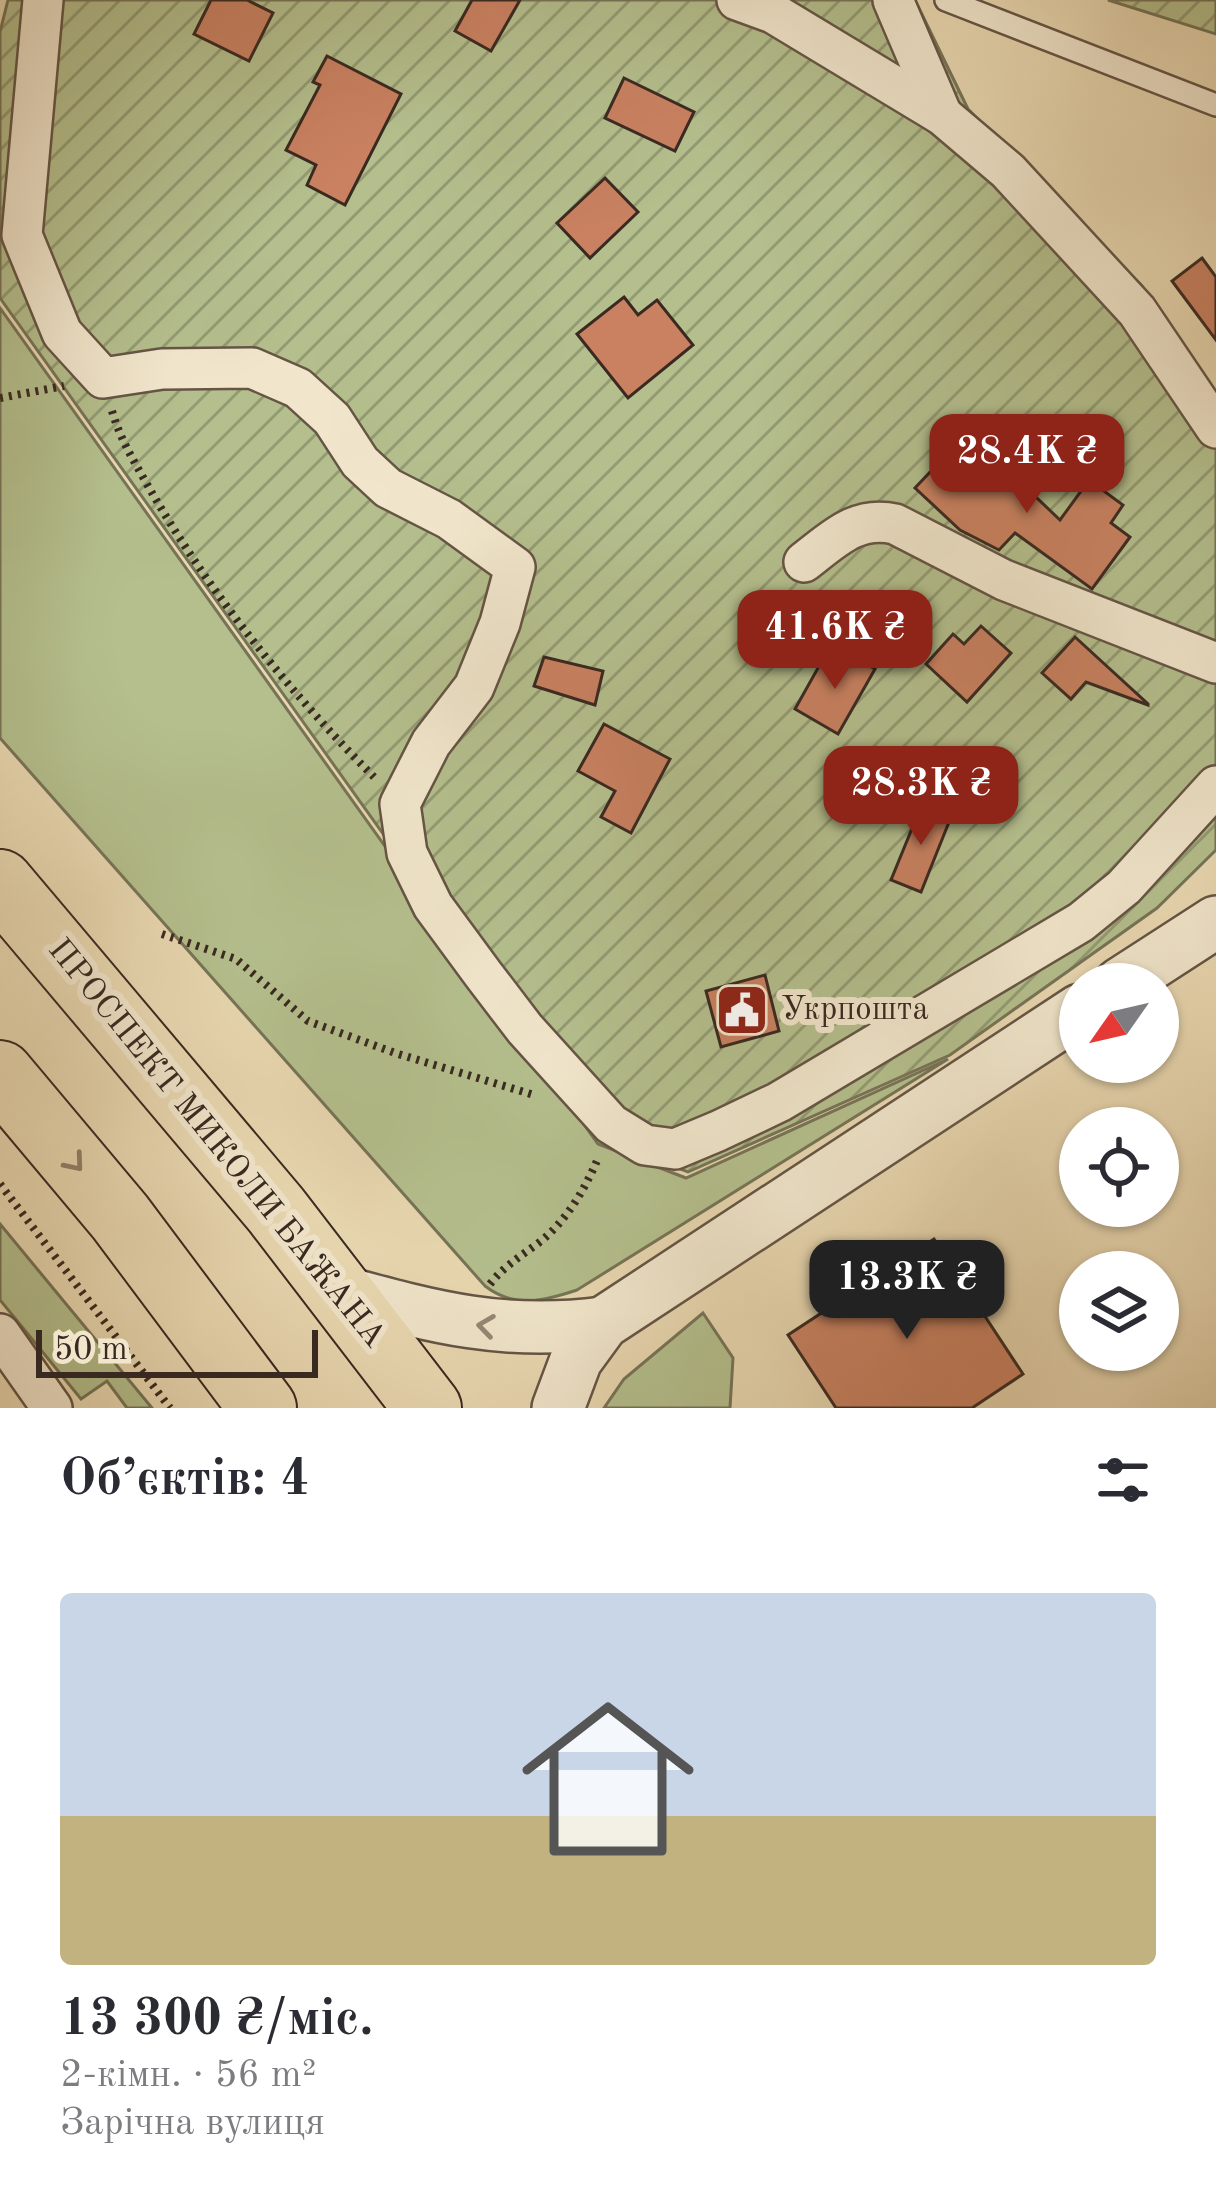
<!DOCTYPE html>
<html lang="uk">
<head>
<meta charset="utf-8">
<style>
  :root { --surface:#fff; --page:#f2f2f3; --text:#2b2b33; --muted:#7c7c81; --accent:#8f2418 }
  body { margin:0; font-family:"Old Standard TT",serif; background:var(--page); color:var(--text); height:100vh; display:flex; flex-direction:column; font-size:45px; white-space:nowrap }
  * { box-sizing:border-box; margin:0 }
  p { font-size:39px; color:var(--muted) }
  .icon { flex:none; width:66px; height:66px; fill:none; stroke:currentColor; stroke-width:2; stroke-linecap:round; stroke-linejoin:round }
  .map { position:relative; height:1408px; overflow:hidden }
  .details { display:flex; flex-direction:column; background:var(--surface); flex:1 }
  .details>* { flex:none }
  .needle { width:78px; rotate:236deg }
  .fabs { position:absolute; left:1059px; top:963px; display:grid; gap:24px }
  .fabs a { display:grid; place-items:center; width:120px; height:120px; border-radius:50%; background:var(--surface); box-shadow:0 3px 9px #0004; font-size:60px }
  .scale { position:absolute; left:36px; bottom:30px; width:282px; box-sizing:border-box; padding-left:12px; border:6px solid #392921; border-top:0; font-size:33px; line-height:42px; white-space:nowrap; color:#392921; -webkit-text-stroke:9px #f1e6cc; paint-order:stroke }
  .price { position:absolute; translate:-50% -102px; padding:0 27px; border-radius:24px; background:var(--accent); color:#fff; font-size:39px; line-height:78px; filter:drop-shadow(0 3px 6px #0008) }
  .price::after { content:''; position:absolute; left:50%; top:72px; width:36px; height:27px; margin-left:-18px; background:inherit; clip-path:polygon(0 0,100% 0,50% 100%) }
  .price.current { background:#222; color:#fff }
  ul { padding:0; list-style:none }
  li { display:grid; align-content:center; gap:24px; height:636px; padding:0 60px }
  li span { display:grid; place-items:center; height:372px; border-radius:12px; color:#555 }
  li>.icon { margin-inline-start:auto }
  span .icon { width:216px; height:216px; fill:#fffc; stroke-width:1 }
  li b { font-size:51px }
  h2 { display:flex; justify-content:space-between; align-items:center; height:144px; padding:0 60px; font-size:51px }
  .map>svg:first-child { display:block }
  .grass { fill:#b4bf8d; stroke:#767457; stroke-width:3 }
  .garden { fill:url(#garden-furrows); stroke:#767457; stroke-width:3 }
  .building { fill:#c98161; stroke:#392921; stroke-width:3 }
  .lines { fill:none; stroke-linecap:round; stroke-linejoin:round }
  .service-casing { stroke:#655545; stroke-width:26 }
  .minor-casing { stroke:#655545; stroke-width:44 }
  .tertiary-casing { stroke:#655545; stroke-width:56 }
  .trunk-casing { stroke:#392921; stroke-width:70 }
  .path { stroke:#392921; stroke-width:8; stroke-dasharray:3 6; stroke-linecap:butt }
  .service { stroke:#f1e6cc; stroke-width:21 }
  .minor { stroke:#f1e6cc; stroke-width:39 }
  .tertiary { stroke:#f1e6cc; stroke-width:51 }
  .trunk { stroke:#e9d8b1; stroke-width:66 }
  .oneway { stroke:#918069 }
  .oneway2 { stroke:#958876 }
  .labels { text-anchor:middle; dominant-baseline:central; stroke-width:12; stroke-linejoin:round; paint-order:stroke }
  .poi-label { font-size:33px; fill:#392921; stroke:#f1e6cc; text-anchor:start }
  .street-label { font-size:33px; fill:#392921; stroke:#f1e6cc }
</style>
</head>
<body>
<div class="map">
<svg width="1216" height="1408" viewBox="0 0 1216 1408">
  <defs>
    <pattern id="garden-furrows" width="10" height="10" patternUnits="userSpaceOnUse" patternTransform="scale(3)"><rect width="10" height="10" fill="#b4bf8d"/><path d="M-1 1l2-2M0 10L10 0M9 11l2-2" fill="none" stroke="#939b73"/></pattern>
  </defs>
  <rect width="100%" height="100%" fill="#e9d8b1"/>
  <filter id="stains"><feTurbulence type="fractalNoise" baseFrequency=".00167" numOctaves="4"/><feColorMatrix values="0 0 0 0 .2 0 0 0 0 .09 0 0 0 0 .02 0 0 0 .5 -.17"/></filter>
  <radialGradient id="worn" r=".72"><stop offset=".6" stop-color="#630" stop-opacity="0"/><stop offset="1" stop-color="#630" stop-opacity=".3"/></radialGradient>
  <g class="grass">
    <path d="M0,308L598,1144L686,1178L948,1059L577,1290C544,1301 515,1309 485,1286L0,738Z"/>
    <polygon points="0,1224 152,1408 127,1408 107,1381 81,1399 0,1300"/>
    <polygon points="703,1313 733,1358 730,1408 604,1408 624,1379"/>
  </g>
  <g class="garden">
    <polygon points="8,0 915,0 968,109 1142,286 1216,396 1216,850 1157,908 950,1055 688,1172 602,1140 0,298 0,32"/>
    <polygon points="1108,0 1216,0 1216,34"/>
  </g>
  <g class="building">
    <polygon points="211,0 247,0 273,13 249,61 194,34"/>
    <polygon points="472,0 520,0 491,51 455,31"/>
    <polygon points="327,56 401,94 345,205 307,185 316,165 286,150 320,85 313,82"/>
    <polygon points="624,78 694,112 675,151 605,118"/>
    <polygon points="605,178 638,212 590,258 557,223"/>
    <polygon points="1202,258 1216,277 1216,340 1172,281"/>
    <polygon points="624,297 638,315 657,300 693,345 628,398 577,334"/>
    <polygon points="952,449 979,475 995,458 1060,520 1089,480 1123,505 1111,523 1130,537 1092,589 1015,533 999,550 960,530 915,488"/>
    <polygon points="981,626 1011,653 967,702 926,664 953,634 964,644"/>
    <polygon points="1075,637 1148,704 1148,705 1086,682 1071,699 1042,673"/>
    <polygon points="844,652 875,669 838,734 795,709 823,659 836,667"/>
    <polygon points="544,657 603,671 595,705 534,686"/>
    <polygon points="604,724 670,759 631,833 601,817 615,791 578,771"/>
    <polygon points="922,804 951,817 921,892 891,880"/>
    <polygon points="765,975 779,1031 721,1047 706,991"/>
    <polygon points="934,1239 1023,1374 972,1408 836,1408 788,1335"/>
  </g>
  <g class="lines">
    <g class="service-casing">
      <polyline id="service" points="946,0 1216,105"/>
    </g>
    <g class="minor-casing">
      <g id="minor">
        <polyline points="43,0 22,235 62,333 103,378 162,369 252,368 298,388 332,419 360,462 388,488 449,519 515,567 500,623 474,687 431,743 400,804 407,853 433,906 483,974 525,1029 611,1124 645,1145 675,1149 718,1131 779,1102 1081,922 1124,887 1216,786"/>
        <polyline points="737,0 773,13 942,115 1008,171 1137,311 1216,428"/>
        <polyline points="893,0 942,115"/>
        <path d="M804,562C833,540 856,515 895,524L1004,580L1216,663"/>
        <polyline points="0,1334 52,1408"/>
      </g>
    </g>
    <g class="tertiary-casing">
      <g id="tertiary">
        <polyline points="1120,984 1216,922"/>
        <path d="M338,1291C434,1317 502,1336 603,1323"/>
        <polyline points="558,1408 576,1360 603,1323 1080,1010"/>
      </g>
    </g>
    <g class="trunk-casing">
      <g id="trunk">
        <polyline points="0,883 276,1210 428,1408"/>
        <polyline points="0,1074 120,1217 263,1408"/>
      </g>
    </g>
    <g class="path">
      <polyline points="0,398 64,386"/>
      <path d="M112,411C120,439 134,461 148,486C208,591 289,692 374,777"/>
      <polyline points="162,934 236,959 308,1021 395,1053 534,1095"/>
      <polyline points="0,1184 170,1408"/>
      <path d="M490,1284C505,1265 523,1255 541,1241C568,1219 586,1187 599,1156"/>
    </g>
    <use href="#service" class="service"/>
    <use href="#minor" class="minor"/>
    <use href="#tertiary" class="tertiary"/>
    <use href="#trunk" class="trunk"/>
  </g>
  <defs><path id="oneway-chevron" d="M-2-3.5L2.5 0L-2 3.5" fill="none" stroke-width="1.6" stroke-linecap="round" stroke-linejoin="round" transform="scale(3)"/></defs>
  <use class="oneway" href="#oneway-chevron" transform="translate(75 1163) rotate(50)"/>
  <use class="oneway2" href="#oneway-chevron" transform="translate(486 1326) rotate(-172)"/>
  <defs>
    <g id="civic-square" transform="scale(2.7)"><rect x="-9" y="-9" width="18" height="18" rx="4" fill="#8f2418" stroke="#f1e6cc"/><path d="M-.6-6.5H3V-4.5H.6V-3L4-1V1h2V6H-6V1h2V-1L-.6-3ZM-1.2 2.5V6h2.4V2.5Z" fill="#fff"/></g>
  </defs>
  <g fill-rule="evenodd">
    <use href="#civic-square" x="742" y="1010"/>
  </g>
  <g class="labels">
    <g class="poi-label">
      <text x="781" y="1010">Укрпошта</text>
    </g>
    <g class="street-label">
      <text transform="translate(216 1144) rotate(51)">ПРОСПЕКТ МИКОЛИ БАЖАНА</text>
    </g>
  </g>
  <rect width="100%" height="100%" filter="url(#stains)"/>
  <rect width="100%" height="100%" fill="url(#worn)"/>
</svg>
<div class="fabs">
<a><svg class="needle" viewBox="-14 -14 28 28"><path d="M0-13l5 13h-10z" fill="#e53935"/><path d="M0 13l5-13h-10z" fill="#7c7c81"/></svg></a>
<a><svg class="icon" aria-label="locate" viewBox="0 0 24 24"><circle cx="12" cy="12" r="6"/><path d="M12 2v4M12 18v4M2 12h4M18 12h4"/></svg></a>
<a><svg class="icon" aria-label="layers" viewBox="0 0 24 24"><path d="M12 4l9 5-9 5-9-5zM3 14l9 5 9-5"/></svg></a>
</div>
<div class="scale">50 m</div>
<b class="price" style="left:1027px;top:516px">28.4K ₴</b>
<b class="price" style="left:835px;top:692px">41.6K ₴</b>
<b class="price" style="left:921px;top:848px">28.3K ₴</b>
<b class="price current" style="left:907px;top:1342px">13.3K ₴</b>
</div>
<section class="details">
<h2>Об’єктів: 4<svg class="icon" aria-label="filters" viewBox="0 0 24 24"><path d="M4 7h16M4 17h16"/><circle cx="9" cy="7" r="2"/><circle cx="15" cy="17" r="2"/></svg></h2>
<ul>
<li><span style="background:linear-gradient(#c9d6e8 60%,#c2b280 0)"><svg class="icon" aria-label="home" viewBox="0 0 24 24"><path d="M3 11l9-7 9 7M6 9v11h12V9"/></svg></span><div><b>13 300 ₴/міс.</b><p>2-кімн. · 56 m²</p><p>Зарічна вулиця</p></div></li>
</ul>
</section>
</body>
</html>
